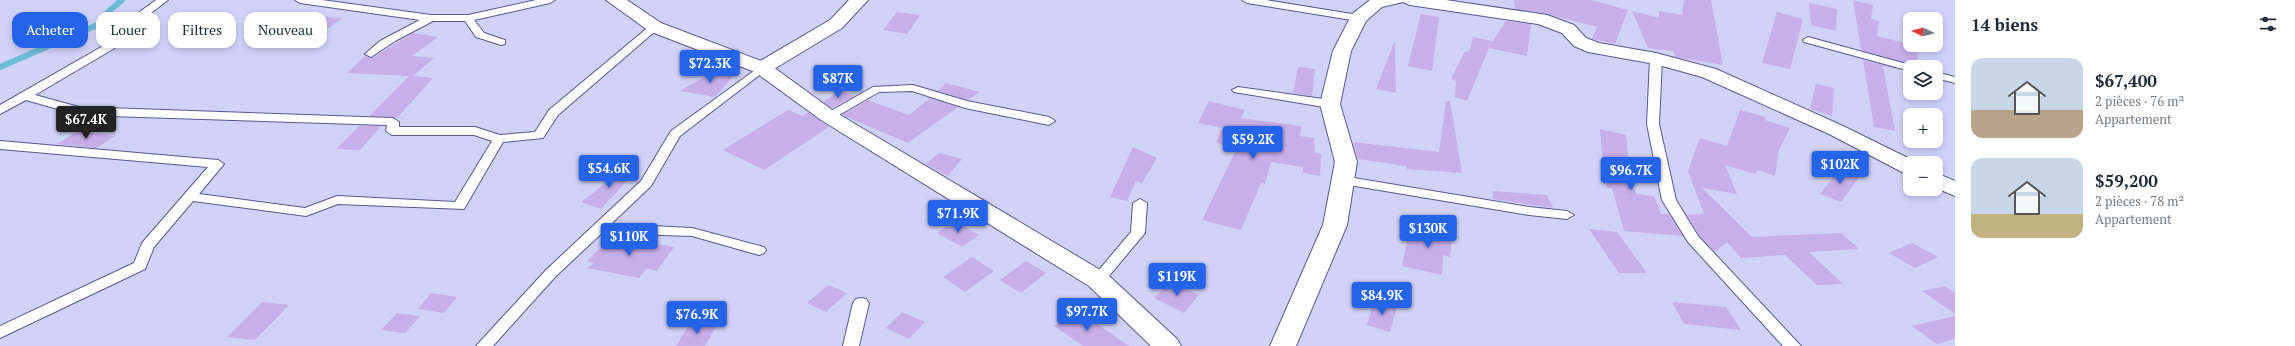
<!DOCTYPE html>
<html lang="fr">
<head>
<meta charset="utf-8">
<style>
  :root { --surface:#fff; --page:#f2f2f3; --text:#1f2937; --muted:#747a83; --accent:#2563eb }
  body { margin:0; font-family:"PT Serif",serif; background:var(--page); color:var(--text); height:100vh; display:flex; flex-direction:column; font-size:15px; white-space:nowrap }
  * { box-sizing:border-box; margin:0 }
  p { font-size:13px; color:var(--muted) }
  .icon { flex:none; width:22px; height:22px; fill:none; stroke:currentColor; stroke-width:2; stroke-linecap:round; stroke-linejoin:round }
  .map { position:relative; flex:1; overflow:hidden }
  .details { display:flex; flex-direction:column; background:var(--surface); width:340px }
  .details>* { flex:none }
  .top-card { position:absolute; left:12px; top:12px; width:380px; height:36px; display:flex; gap:8px }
  .needle { width:26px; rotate:276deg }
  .fabs { position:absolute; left:1903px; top:12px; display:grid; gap:8px }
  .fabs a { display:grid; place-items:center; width:40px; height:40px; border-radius:8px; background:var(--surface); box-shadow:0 2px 6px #0003; font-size:20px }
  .price { position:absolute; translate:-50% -34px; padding:0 9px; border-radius:4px; background:var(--accent); color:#fff; font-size:13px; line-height:26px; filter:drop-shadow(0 1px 2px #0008) }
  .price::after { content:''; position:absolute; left:50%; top:24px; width:12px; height:9px; margin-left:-6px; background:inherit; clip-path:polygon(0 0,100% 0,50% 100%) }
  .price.current { background:#222; color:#fff }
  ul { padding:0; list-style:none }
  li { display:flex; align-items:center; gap:12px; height:100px; padding:0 16px }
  li span { display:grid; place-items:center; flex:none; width:112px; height:80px; border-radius:12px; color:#555 }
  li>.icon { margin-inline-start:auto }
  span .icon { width:48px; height:48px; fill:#fffc; stroke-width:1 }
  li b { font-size:17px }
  h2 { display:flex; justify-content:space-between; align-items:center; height:48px; padding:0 16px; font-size:17px }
  .chip { padding:0 14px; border-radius:12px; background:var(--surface); box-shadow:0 2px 6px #0003; font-size:14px; line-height:36px }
  .chip.current { background:var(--accent); color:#fff }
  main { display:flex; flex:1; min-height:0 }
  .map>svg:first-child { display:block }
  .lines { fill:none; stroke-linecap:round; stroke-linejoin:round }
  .stream { stroke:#6ebbd6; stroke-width:6 }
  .building { fill:#c7afea }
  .service-casing { stroke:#585891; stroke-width:2 }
  .minor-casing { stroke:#585891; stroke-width:2 }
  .tertiary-casing { stroke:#585891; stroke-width:2 }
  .service { fill:#fff; fill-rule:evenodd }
  .minor { fill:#fff; fill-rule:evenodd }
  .tertiary { fill:#fff; fill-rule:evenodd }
</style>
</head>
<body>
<main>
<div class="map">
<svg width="1955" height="346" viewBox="0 0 1955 346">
  <rect width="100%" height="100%" fill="#d0d2f9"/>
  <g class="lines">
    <polyline class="stream" points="0,67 111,19 113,16 108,12 122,0"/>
  </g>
  <g class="building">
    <polygon points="1514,0 1591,0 1628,10 1615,44 1592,39 1597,27 1547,14 1515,9"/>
    <polygon points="1684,0 1711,0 1723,65 1680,58 1676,57 1673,51 1648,48 1632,11 1659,18 1659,11 1682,15"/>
    <polygon points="1853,0 1873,5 1871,19 1879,21 1877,36 1917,46 1918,67 1861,50"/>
    <polygon points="1809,3 1837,9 1836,31 1811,25"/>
    <polygon points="897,12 920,15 907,34 883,30"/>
    <polygon points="1777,12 1803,19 1790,69 1762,63"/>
    <polygon points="1421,14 1439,17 1432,71 1408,66"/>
    <polygon points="299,15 343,18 309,41 271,38"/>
    <polygon points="1506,21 1531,24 1527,56 1489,48 1467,101 1455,97 1456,81 1451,79 1465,51 1469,52 1473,37 1492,41 1490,45"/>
    <polygon points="413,33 438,37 412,56 434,58 413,76 433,78 397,118 369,116 409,76 347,73 365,56 372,58"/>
    <polygon points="1395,40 1396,93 1376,89"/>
    <polygon points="1863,60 1910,72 1883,66 1895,131 1874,127"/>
    <polygon points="1298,67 1315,69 1312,96 1293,93"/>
    <polygon points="718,69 734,75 715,97 680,91"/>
    <polygon points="946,83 980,92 968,100 938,91"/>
    <polygon points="1816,84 1834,88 1832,116 1810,109"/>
    <polygon points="840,90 855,96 832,108 823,102"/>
    <polygon points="930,98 958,107 908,143 842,115 868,100 909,115"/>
    <polygon points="1209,101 1245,110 1241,118 1301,126 1300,136 1314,138 1315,153 1321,154 1320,176 1303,173 1303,167 1271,162 1265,184 1261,183 1241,230 1202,220 1237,148 1216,143 1222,128 1198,123"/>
    <polygon points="1446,101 1450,101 1462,173 1407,169 1406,166 1358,159 1353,142 1439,152"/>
    <polygon points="788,110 803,116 808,112 829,127 764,170 723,150"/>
    <polygon points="1740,110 1766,117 1765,120 1790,128 1779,150 1775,176 1758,170 1755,174 1725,165 1737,194 1702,188 1752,237 1841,233 1859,249 1809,252 1843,284 1817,285 1785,255 1741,258 1727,242 1715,252 1699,235 1687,215 1704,214 1688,171 1700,138 1727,146"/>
    <polygon points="359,126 381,126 360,150 336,149"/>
    <polygon points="1600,129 1626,135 1630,178 1636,194 1654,196 1661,214 1669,214 1683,236 1624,231 1612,188 1607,188 1604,177"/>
    <polygon points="78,131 115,136 97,148 57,144"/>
    <polygon points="1133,147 1157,158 1142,183 1136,181 1127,201 1110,197"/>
    <polygon points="939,153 962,159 948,176 926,164"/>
    <polygon points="628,166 634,173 601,209 581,202"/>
    <polygon points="1840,168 1860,176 1841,202 1820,194"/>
    <polygon points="1493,191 1547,195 1553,208 1493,199"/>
    <polygon points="954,221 979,235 962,247 937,233"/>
    <polygon points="1420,223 1453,231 1450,257 1443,255 1442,275 1402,266 1409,233 1418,236"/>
    <polygon points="1589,229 1617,232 1647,273 1619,273"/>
    <polygon points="611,237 674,247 657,271 646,269 639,278 587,268 594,263 587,261"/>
    <polygon points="1912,243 1938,257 1915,268 1889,253"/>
    <polygon points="972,257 994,271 965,292 943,277"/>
    <polygon points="1026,261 1046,273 1021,293 1000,280"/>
    <polygon points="1170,282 1199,295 1184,313 1154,298"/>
    <polygon points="828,285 847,293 826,312 807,303"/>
    <polygon points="1945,286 1955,293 1955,314 1922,291"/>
    <polygon points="431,293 457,297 444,313 418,309"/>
    <polygon points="1374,301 1397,307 1390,332 1367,325"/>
    <polygon points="262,302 289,305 255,340 227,337"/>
    <polygon points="1672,302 1726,307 1741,330 1684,324"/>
    <polygon points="1077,310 1129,346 1083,346 1054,326"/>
    <polygon points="902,312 925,322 909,339 886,328"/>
    <polygon points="397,313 420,316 405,333 381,330"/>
    <polygon points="1955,316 1955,339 1937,344 1912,326"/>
    <polygon points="691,321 717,325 705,346 676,346"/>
  </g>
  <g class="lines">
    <g class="service-casing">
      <g id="service">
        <polygon points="156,0 168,0 138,23 125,42 35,95 79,107 393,118 399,122 399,127 475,127 500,135 535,132 549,110 651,25 659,25 660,27 558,115 543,138 503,142 464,209 338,204 306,216 193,201 154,247 145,269 0,338 0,326 134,263 142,243 208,167 0,149 0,141 218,160 224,164 199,194 305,208 337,196 455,202 492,141 474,135 392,135 386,131 387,125 79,115 26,100 0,114 0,105 117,38 130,19"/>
        <polygon points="295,0 322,0 431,15 468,15 536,0 555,0 550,3 474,20 484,33 505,40 505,44 501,45 476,37 465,21 433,21 395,41 371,57 365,54 380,41 420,20 300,3"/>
        <polygon points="1242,0 1266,0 1358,15 1363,18 1358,21 1247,3"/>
        <polygon points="1808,37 1914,66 1915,67 1910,67 1910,71 1804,42 1803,40"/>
        <polygon points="1656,56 1662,59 1659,124 1676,200 1698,236 1801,346 1783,346 1688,242 1662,200 1647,124 1650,59"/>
        <polygon points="762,65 766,66 768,68 766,70 680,136 651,186 611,224 692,228 764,247 766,250 764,253 759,255 692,236 602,233 556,276 493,346 476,346 546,270 641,181 671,131"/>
        <polygon points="1936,72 1955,77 1955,83 1936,78"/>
        <polygon points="913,85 967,101 1049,117 1055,121 1049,125 965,108 912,91 879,92 832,119 824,119 822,116 873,87"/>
        <polygon points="1238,87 1330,100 1336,104 1330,108 1234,92 1232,90"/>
        <polygon points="1342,176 1529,207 1567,211 1574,215 1567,219 1529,215 1337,183 1335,180 1337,177"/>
        <polygon points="1140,199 1147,203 1145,233 1103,283 1093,283 1091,280 1093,277 1131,232 1133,203"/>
        <polygon points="861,298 866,299 869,303 859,346 843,346 853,303 856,299"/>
      </g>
    </g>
    <g class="minor-casing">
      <g id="minor">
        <polygon points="849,0 868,0 842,28 769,72 762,74 755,72 752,68 755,64 830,20"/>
        <polygon points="1370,0 1446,0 1547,15 1574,25 1586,38 1599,43 1656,53 1716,69 1843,126 1918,163 1910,163 1910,174 1902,172 1829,134 1702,77 1655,64 1588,52 1574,46 1562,33 1538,24 1410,5 1403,2 1382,7 1366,21 1351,51 1340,104 1357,162 1347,225 1296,346 1270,346 1323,225 1335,162 1320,104 1333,51 1352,14"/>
        <polygon points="1936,173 1955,181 1955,196 1936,188"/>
      </g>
    </g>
    <g class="tertiary-casing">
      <polygon id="tertiary" points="606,0 627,0 661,23 769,64 835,112 1107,274 1177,339 1181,346 1151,346 1089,286 821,120 755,72 649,31"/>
    </g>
    <use href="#service" class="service"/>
    <use href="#minor" class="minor"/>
    <use href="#tertiary" class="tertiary"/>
  </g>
</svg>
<div class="fabs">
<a><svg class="needle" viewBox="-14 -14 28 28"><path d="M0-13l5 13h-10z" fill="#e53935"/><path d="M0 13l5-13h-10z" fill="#747a83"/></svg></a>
<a><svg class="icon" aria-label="layers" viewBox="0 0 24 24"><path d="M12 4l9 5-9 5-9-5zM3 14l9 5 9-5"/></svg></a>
<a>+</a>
<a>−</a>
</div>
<b class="price" style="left:710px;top:84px">$72.3K</b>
<b class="price" style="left:838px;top:99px">$87K</b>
<b class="price current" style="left:86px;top:140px">$67.4K</b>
<b class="price" style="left:1253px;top:160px">$59.2K</b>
<b class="price" style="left:1840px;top:185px">$102K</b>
<b class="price" style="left:609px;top:189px">$54.6K</b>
<b class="price" style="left:1631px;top:191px">$96.7K</b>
<b class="price" style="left:958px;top:234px">$71.9K</b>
<b class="price" style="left:1428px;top:249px">$130K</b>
<b class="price" style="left:629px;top:257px">$110K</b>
<b class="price" style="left:1177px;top:297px">$119K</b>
<b class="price" style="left:1382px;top:316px">$84.9K</b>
<b class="price" style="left:1087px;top:332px">$97.7K</b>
<b class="price" style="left:697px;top:335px">$76.9K</b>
<div class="top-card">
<a class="chip current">Acheter</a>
<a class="chip">Louer</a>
<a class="chip">Filtres</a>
<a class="chip">Nouveau</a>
</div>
</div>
<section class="details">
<h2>14 biens<svg class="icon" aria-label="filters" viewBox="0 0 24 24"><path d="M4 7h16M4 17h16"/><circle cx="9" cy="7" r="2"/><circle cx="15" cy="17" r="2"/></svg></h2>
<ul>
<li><span style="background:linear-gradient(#c9d6e8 65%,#b9a48a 0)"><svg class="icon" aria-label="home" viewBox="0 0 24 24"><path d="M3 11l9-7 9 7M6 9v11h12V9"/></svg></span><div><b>$67,400</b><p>2 pièces · 76 m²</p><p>Appartement</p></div></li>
<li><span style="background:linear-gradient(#c9d6e8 70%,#c2b280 0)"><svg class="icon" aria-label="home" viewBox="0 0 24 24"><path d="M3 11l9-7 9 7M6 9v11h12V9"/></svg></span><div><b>$59,200</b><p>2 pièces · 78 m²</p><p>Appartement</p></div></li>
</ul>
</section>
</main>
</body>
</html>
